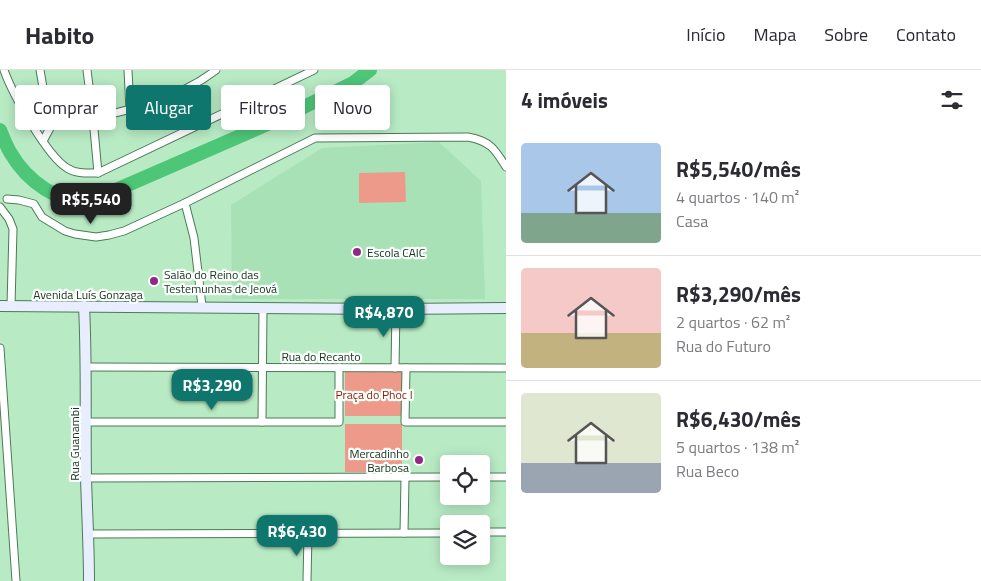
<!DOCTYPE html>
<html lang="pt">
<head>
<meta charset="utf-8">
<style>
  :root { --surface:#fff; --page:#f2f2f3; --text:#2b2b33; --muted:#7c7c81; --line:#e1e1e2; --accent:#0f766e }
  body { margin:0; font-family:"Titillium Web",sans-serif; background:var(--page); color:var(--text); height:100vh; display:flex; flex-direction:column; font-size:19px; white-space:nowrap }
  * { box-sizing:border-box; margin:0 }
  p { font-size:16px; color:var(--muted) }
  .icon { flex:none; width:28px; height:28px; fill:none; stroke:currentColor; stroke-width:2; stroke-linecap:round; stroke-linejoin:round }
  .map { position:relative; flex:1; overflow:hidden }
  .side { display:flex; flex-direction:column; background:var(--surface); width:475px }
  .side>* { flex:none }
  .top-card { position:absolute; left:15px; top:15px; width:415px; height:45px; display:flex; gap:10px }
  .buttons { position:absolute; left:440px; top:385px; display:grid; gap:10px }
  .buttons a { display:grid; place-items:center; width:50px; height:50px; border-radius:5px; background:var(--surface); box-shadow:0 2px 12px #0003; font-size:25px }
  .price { position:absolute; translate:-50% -42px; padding:0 11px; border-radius:10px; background:var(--accent); color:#fff; font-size:16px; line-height:32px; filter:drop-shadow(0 1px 2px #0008) }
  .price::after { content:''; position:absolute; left:50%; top:30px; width:15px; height:11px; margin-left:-8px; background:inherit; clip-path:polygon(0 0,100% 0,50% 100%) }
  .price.active { background:#222; color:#fff }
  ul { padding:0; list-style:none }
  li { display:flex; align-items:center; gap:15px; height:125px; padding:0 15px }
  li+li { border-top:1px solid var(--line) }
  li span { display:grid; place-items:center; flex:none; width:140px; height:100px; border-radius:5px; color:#555 }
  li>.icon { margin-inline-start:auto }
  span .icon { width:60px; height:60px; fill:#fffc; stroke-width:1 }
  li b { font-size:21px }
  h2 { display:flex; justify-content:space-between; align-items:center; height:60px; padding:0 15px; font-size:21px }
  .tag { padding:0 18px; border-radius:5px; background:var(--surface); box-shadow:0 2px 12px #0003; font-size:18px; line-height:45px }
  .tag.active { background:var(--accent); color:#fff }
  header { display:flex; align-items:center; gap:30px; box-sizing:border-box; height:70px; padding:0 25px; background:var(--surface); border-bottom:1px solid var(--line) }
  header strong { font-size:24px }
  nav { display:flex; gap:28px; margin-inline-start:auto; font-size:18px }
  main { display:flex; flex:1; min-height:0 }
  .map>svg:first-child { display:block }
  .built { fill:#a8e1b6 }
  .green { fill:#ee9a8a }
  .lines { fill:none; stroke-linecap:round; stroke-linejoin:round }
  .river { stroke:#4ec678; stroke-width:14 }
  .street-casing { stroke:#4b7a58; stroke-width:9 }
  .secondary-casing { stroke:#4b7a58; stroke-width:12 }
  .street { stroke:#fff; stroke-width:7 }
  .secondary { stroke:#e9eefe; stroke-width:10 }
  .poi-dot { fill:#922689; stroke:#fafffb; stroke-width:2 }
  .labels { text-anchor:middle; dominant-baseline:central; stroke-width:4.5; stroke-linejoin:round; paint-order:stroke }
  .poi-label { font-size:12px; fill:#203425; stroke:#fafffb; text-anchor:start }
  .street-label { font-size:12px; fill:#203425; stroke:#fafffb }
  .park-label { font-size:12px; fill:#8c1d0a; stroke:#fafffb }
</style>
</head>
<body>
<header>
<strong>Habito</strong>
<nav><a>Início</a><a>Mapa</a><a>Sobre</a><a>Contato</a></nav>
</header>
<main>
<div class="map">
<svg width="506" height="511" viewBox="0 0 506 511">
  <rect width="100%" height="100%" fill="#b8ebc4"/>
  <polygon class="built" points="439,72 481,111 485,229 232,229 231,135 322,78"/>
  <g class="green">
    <polygon points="405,102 406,132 359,133 359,103"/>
    <polygon points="402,301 402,346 345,346 345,302"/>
    <rect x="345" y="354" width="57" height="48"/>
  </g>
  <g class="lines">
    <path class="river" d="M0,60C3,67 6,75 10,82C26,110 60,137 93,130L279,49L353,13L370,0"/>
    <g class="street-casing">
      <g id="street">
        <path d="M4,0C12,23 47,86 67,98C76,104 87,103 98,103L314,0"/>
        <polyline points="40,0 50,58 43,71"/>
        <polyline points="87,0 93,48 98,103"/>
        <polyline points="128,0 130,40"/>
        <path d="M93,48C136,39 181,27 216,0"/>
        <path d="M7,129L19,130L34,134L42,147L65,161L75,164L96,167L109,165L124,161L185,133L315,68L468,67C490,71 495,79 506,97"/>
        <polyline points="185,133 194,168 202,236"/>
        <polyline points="0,137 9,149 13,159 11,236"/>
        <polyline points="0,278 16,511"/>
        <polyline points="87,297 506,298"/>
        <polyline points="395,298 396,239"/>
        <polyline points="406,298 405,352 506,352"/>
        <polyline points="86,352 339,352 339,297"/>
        <polyline points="262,352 263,238"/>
        <polyline points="481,407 506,407"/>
        <polyline points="86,408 449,407"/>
        <polyline points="481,462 506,462"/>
        <polyline points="404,463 405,408"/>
        <polyline points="89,464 449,463"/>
        <polyline points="307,511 308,464"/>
      </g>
    </g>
    <g class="secondary-casing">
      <g id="secondary">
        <polyline points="0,236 396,239 506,238"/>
        <path d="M84,236C87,294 85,351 86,408C87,442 89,477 89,511"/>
      </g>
    </g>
    <use href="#street" class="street"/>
    <use href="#secondary" class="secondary"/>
  </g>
  <g class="poi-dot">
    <circle cx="357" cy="182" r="5"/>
    <circle cx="154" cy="211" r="5"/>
    <circle cx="419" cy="390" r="5"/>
  </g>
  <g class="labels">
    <g class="poi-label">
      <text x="367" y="182">Escola CAIC</text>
      <text x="164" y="204">Salão do Reino das<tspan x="164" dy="14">Testemunhas de Jeová</tspan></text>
      <text x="409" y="383" text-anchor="end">Mercadinho<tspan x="409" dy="14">Barbosa</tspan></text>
    </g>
    <g class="street-label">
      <text x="88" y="224">Avenida Luís Gonzaga</text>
      <text x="321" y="286">Rua do Recanto</text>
      <text transform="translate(74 374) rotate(-90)">Rua Guanambi</text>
    </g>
    <g class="park-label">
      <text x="374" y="324">Praça do Phoc I</text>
    </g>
  </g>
</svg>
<div class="buttons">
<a><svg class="icon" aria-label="locate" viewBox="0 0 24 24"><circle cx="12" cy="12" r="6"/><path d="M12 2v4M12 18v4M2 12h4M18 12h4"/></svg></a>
<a><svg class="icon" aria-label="layers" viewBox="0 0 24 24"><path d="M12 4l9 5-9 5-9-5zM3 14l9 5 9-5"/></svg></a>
</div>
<b class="price active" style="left:91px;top:155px">R$5,540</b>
<b class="price" style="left:384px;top:268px">R$4,870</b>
<b class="price" style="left:212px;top:341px">R$3,290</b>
<b class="price" style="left:297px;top:487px">R$6,430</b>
<div class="top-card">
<a class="tag">Comprar</a>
<a class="tag active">Alugar</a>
<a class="tag">Filtros</a>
<a class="tag">Novo</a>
</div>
</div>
<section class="side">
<h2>4 imóveis<svg class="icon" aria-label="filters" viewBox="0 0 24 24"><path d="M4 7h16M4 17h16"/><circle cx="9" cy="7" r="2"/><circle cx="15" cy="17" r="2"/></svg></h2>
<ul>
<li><span style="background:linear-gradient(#a9c7e8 70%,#7fa58c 0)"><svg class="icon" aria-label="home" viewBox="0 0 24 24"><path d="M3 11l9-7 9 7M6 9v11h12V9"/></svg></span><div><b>R$5,540/mês</b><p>4 quartos · 140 m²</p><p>Casa</p></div></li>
<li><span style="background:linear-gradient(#f6c9c9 65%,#c2b280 0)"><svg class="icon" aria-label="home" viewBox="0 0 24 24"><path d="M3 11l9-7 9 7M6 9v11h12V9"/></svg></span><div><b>R$3,290/mês</b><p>2 quartos · 62 m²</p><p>Rua do Futuro</p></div></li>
<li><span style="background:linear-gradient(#dfe7d0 70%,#9aa5b1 0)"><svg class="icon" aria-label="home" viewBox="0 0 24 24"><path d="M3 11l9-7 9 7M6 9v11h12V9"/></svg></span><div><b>R$6,430/mês</b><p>5 quartos · 138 m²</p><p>Rua Beco</p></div></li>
</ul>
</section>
</main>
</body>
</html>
